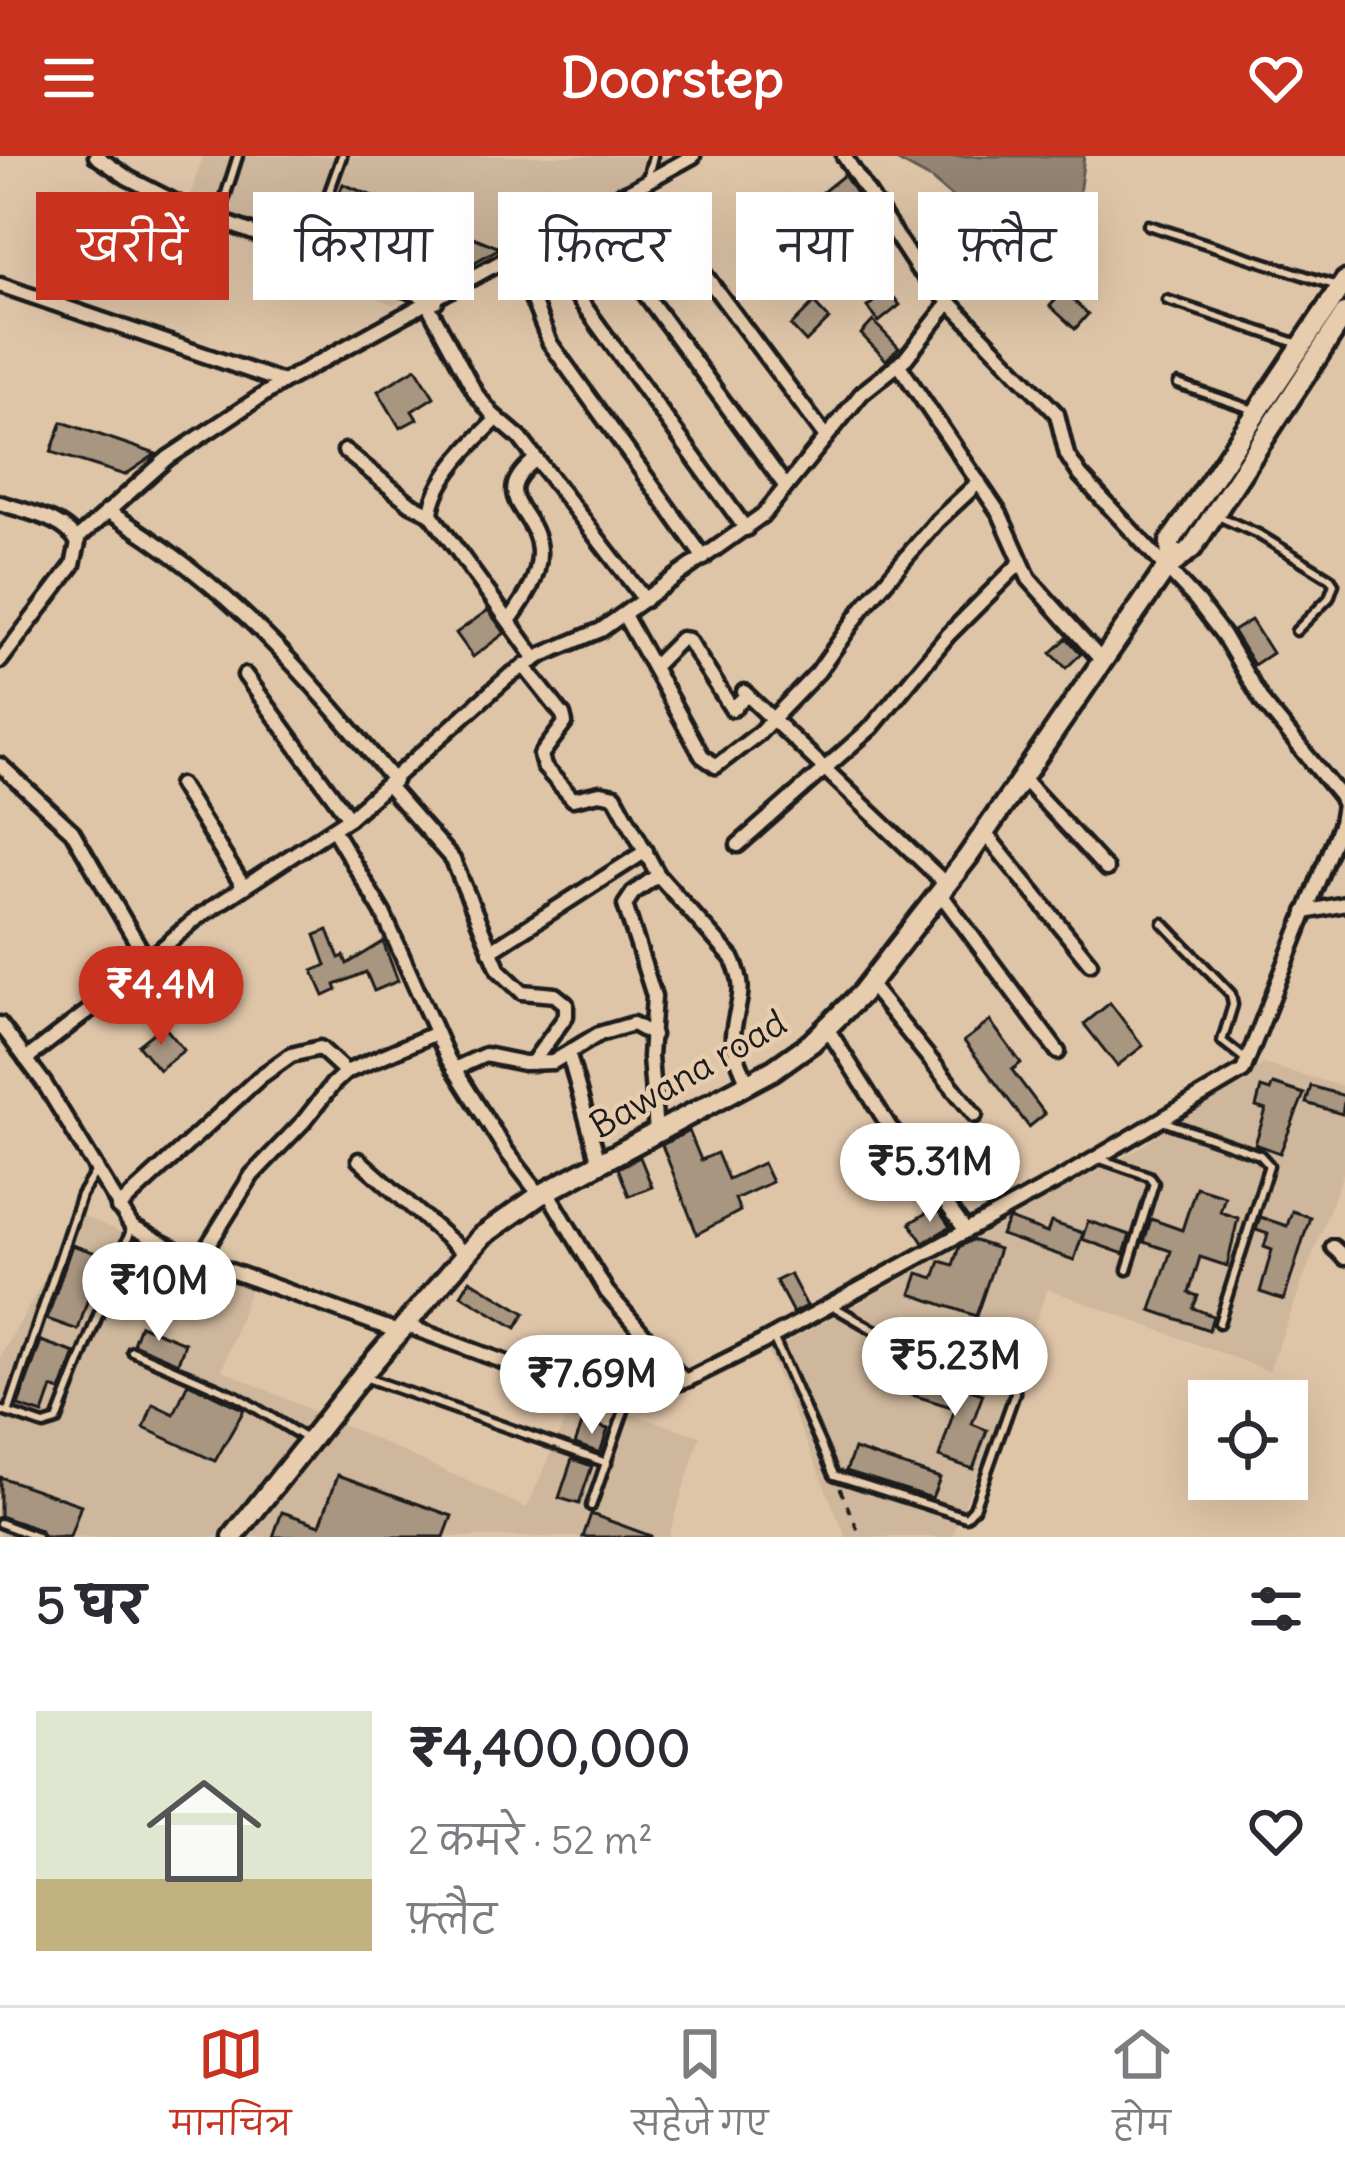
<!DOCTYPE html>
<html lang="hi">
<head>
<meta charset="utf-8">
<style>
  :root { --surface:#fff; --page:#f2f2f3; --text:#2b2b33; --muted:#7c7c81; --line:#e1e1e2; --accent:#c8321e }
  body { margin:0; font-family:Delius,"Playpen Sans Deva",sans-serif; background:var(--page); color:var(--text); height:100vh; display:flex; flex-direction:column; font-size:45px; white-space:nowrap }
  * { box-sizing:border-box; margin:0 }
  p { font-size:39px; color:var(--muted) }
  .icon { flex:none; width:66px; height:66px; fill:none; stroke:currentColor; stroke-width:2; stroke-linecap:round; stroke-linejoin:round }
  .map { position:relative; height:1381px; overflow:hidden }
  .drawer { display:flex; flex-direction:column; background:var(--surface); flex:1 }
  .drawer>* { flex:none }
  .banner { position:absolute; left:36px; top:36px; width:1275px; height:108px; display:flex; gap:24px }
  .controls { position:absolute; left:1188px; top:1224px; display:grid; gap:24px }
  .controls a { display:grid; place-items:center; width:120px; height:120px; border-radius:0px; background:var(--surface); box-shadow:0 12px 48px #0002; font-size:60px }
  .price { position:absolute; translate:-50% -102px; padding:0 27px; border-radius:42px; background:#fff; color:#222; font-size:39px; line-height:78px; filter:drop-shadow(0 3px 6px #0008) }
  .price::after { content:''; position:absolute; left:50%; top:72px; width:36px; height:27px; margin-left:-18px; background:inherit; clip-path:polygon(0 0,100% 0,50% 100%) }
  .price.current { background:var(--accent); color:#fff }
  ul { padding:0; list-style:none }
  li { display:flex; align-items:center; gap:36px; height:300px; padding:0 36px }
  li span { display:grid; place-items:center; flex:none; width:336px; height:240px; border-radius:0px; color:#555 }
  li>.icon { margin-inline-start:auto }
  span .icon { width:144px; height:144px; fill:#fffc; stroke-width:1 }
  li b { font-size:51px }
  h2 { display:flex; justify-content:space-between; align-items:center; height:144px; padding:0 36px; font-size:51px }
  .tag { padding:0 42px; border-radius:0px; background:var(--surface); box-shadow:0 12px 48px #0002; font-size:42px; line-height:108px }
  .tag.current { background:var(--accent); color:#fff }
  header { display:flex; justify-content:space-between; align-items:center; height:156px; padding:0 36px; background:var(--accent); color:#fff; font-size:54px; font-weight:700 }
  .tab-bar { display:flex; justify-content:space-around; align-items:center; height:168px; border-top:3px solid var(--line); background:var(--surface); font-size:33px; color:var(--muted) }
  .tab-bar a { display:grid; justify-items:center; gap:6px }
  .tab-bar .current { color:var(--accent) }
  .map>svg:first-child { display:block }
  .built { fill:#ceb79c }
  .water { fill:#958472; stroke:#655a50; stroke-width:3 }
  .building { fill:#a89681; stroke:#1c1c1c; stroke-width:3 }
  .lines { fill:none; stroke-linecap:round; stroke-linejoin:round }
  .lane-casing { stroke:#1c1c1c; stroke-width:15 }
  .street-casing { stroke:#1c1c1c; stroke-width:21 }
  .primary-casing { stroke:#1c1c1c; stroke-width:27 }
  .path { stroke:#1c1c1c; stroke-width:3; stroke-dasharray:9 9; stroke-linecap:butt }
  .lane { stroke:#e7ccae; stroke-width:6 }
  .street { stroke:#e7ccae; stroke-width:12 }
  .primary { stroke:#e7ccae; stroke-width:18 }
  .labels { text-anchor:middle; dominant-baseline:central; stroke-width:9; stroke-linejoin:round; paint-order:stroke }
  .street-label { font-size:36px; fill:#1c1c1c; stroke:#e7ccae }
</style>
</head>
<body>
<header><svg class="icon" aria-label="menu" viewBox="0 0 24 24"><path d="M4 6h16M4 12h16M4 18h16"/></svg>Doorstep<svg class="icon" aria-label="heart" viewBox="0 0 24 24"><path d="M12 20l-8-8c-3-5 5-10 8-4 3-6 11-1 8 4z"/></svg></header>
<div class="map">
<svg width="1345" height="1381" viewBox="0 0 1345 1381">
  <rect width="100%" height="100%" fill="#dfc5a8"/>
  <filter id="ink" filterUnits="userSpaceOnUse"><feTurbulence type="fractalNoise" baseFrequency=".00833" numOctaves="2"/><feDisplacementMap in="SourceGraphic" scale="24" xChannelSelector="R" yChannelSelector="G"/><feConvolveMatrix kernelMatrix="1 2 1 2 8 2 1 2 1" color-interpolation-filters="sRGB"/></filter>
  <g filter="url(#ink)">
    <g class="built">
      <polygon points="203,0 673,0 394,149 183,61"/>
      <polygon points="1263,908 1345,931 1345,1012 1269,1215 1048,1133 952,1381 846,1381 768,1197 1138,993"/>
      <polygon points="81,1059 251,1131 222,1214 527,1352 575,1240 700,1280 668,1381 0,1381 0,1201"/>
    </g>
    <polygon class="water" points="904,0 1084,0 1079,38 1062,77 1030,89 952,79 958,46 931,23 898,5"/>
    <g class="building">
      <polygon points="844,19 878,71 848,95 823,64 812,72 799,55"/>
      <polygon points="343,28 500,92 430,131 319,88"/>
      <polygon points="888,134 900,149 879,166 867,151"/>
      <polygon points="1064,135 1088,158 1075,173 1050,150"/>
      <polygon points="814,147 829,163 806,186 791,170"/>
      <polygon points="873,165 899,192 886,204 861,178"/>
      <polygon points="416,212 434,241 412,255 417,263 400,272 378,235"/>
      <polygon points="62,266 156,298 125,319 51,296"/>
      <polygon points="488,454 505,477 473,501 456,477"/>
      <polygon points="1251,464 1272,497 1254,509 1233,475"/>
      <polygon points="1067,482 1081,498 1066,512 1051,497"/>
      <polygon points="328,774 339,802 344,800 347,808 383,786 398,825 374,835 366,816 335,829 337,834 324,840 313,815 326,809 315,779"/>
      <polygon points="1110,847 1143,890 1117,910 1084,868"/>
      <polygon points="990,865 1021,907 1012,914 1045,958 1029,971 964,885"/>
      <polygon points="163,869 184,894 159,914 138,889"/>
      <polygon points="1273,928 1304,938 1280,997 1255,988 1266,954 1256,951 1261,932 1270,935"/>
      <polygon points="1311,930 1345,940 1342,958 1306,947"/>
      <polygon points="689,975 701,1004 717,997 728,1023 763,1007 772,1026 735,1043 740,1055 697,1078 662,989"/>
      <polygon points="640,1001 652,1031 629,1040 618,1012"/>
      <polygon points="1196,1031 1225,1040 1220,1056 1238,1062 1227,1110 1200,1101 1189,1137 1198,1140 1193,1152 1213,1160 1209,1174 1151,1154 1171,1095 1144,1086 1151,1063 1182,1074"/>
      <polygon points="936,1051 950,1071 923,1087 910,1067"/>
      <polygon points="1292,1055 1310,1061 1284,1144 1260,1136 1272,1094 1264,1091 1268,1078 1256,1074 1260,1061 1287,1070"/>
      <polygon points="1009,1063 1047,1077 1051,1066 1083,1077 1074,1104 1001,1079"/>
      <polygon points="1088,1065 1130,1079 1124,1098 1082,1083"/>
      <polygon points="972,1084 999,1093 976,1160 911,1138 918,1117 934,1122 940,1105 953,1109 959,1091"/>
      <polygon points="72,1089 102,1099 78,1174 47,1163"/>
      <polygon points="790,1118 807,1150 793,1157 776,1125"/>
      <polygon points="470,1124 525,1157 516,1172 461,1139"/>
      <polygon points="140,1169 185,1187 178,1207 133,1188"/>
      <polygon points="41,1185 75,1197 61,1235 52,1232 43,1258 18,1250"/>
      <polygon points="916,1218 983,1238 972,1268 987,1274 973,1313 939,1301 955,1252 909,1238"/>
      <polygon points="188,1227 244,1254 215,1305 144,1272 153,1248 174,1258"/>
      <polygon points="583,1265 608,1273 600,1297 575,1288"/>
      <polygon points="854,1293 940,1322 932,1342 846,1315"/>
      <polygon points="572,1303 592,1310 579,1348 559,1342"/>
      <polygon points="338,1319 452,1360 444,1381 273,1381 282,1356 320,1369"/>
      <polygon points="0,1321 81,1349 70,1381 44,1381 40,1374 0,1360"/>
      <polygon points="591,1358 651,1380 651,1381 583,1381"/>
    </g>
    <g class="lines">
      <g class="lane-casing">
        <g id="lane">
          <polyline points="647,23 653,0"/>
          <polyline points="218,63 238,0"/>
          <polyline points="1148,69 1337,130"/>
          <polyline points="308,95 342,0"/>
          <polyline points="1167,144 1299,188"/>
          <polyline points="1178,228 1254,254"/>
          <polyline points="1218,360 1258,378 1330,422 1334,428 1329,442 1296,475"/>
          <polyline points="1163,767 1231,838 1233,849 1222,885 1245,903"/>
          <polyline points="1165,966 1260,999 1269,1009 1219,1167"/>
          <polyline points="1100,1003 1149,1020 1154,1027 1127,1114"/>
          <polyline points="773,1181 834,1319 966,1361 974,1352 1015,1237 1015,1226 1008,1218 874,1174 831,1149"/>
          <polyline points="132,1195 236,1240 305,1282"/>
          <polyline points="364,1221 607,1307"/>
          <polyline points="0,1254 44,1269 57,1265 131,1074"/>
          <polyline points="8,1257 81,1039 96,1015"/>
          <polyline points="591,1350 627,1246"/>
          <polyline points="0,1367 37,1381"/>
        </g>
      </g>
      <g class="street-casing">
        <g id="street">
          <polyline points="96,0 128,22 189,53 436,145"/>
          <polyline points="621,38 641,64 687,95 826,281"/>
          <polyline points="586,57 786,331"/>
          <polyline points="505,104 531,140 550,187 704,402"/>
          <polyline points="0,129 283,226"/>
          <polyline points="577,140 746,373"/>
          <polyline points="428,149 476,238 492,258 520,282 645,444"/>
          <polyline points="899,209 1000,358 1029,423 1102,505"/>
          <path d="M497,263C473,286 434,323 431,358L536,503"/>
          <polyline points="345,295 411,348 431,358"/>
          <path d="M0,347C26,356 65,362 78,387L73,409L0,505"/>
          <path d="M107,355C229,428 305,517 394,625"/>
          <polyline points="77,383 168,302 283,226 693,0"/>
          <polyline points="624,459 702,600 716,610 758,578 818,516 863,452 937,365 979,326"/>
          <path d="M509,465C524,444 540,422 539,395C537,352 486,343 536,303"/>
          <path d="M524,510L563,559L565,567L541,599L544,611L573,643L600,637L615,640L658,719L732,802C749,836 736,846 733,879C732,894 742,912 747,926"/>
          <polyline points="653,511 681,483 688,484 732,553 747,539"/>
          <polyline points="245,519 349,662"/>
          <polyline points="744,536 946,728"/>
          <polyline points="0,609 72,675 147,804"/>
          <polyline points="1023,623 1106,713"/>
          <polyline points="180,629 243,730"/>
          <polyline points="388,630 453,704 499,814 522,836 555,839 566,848 566,860 532,907"/>
          <polyline points="333,673 383,757 448,903 506,995 540,1039"/>
          <polyline points="985,677 1090,807"/>
          <polyline points="738,689 872,571 948,479 1020,407"/>
          <polyline points="940,737 1058,896"/>
          <polyline points="1305,756 1345,748"/>
          <polyline points="490,795 646,695"/>
          <polyline points="869,828 975,959"/>
          <polyline points="0,868 44,927 132,1071 184,1098 399,1176"/>
          <polyline points="827,872 889,970 966,1075"/>
          <polyline points="569,899 599,1007"/>
          <polyline points="26,903 95,850 197,762 349,662 509,520 544,498 601,474 764,358 862,237 906,202 949,147"/>
          <polyline points="454,913 485,899 524,907 553,906 599,878 633,868 653,879"/>
          <polyline points="656,976 650,901 654,840 625,749 633,737 658,719"/>
          <polyline points="359,1004 464,1097"/>
          <polyline points="547,1035 607,1136 684,1225"/>
          <polyline points="118,1052 260,921 291,899 320,892 346,916"/>
          <polyline points="1333,1091 1345,1102"/>
          <polyline points="199,1104 252,1019 304,965 333,928 346,916 436,877"/>
          <polyline points="405,1169 510,1208 628,1243 689,1223 761,1187 1061,1023 1243,915 1341,667 1344,649 1340,640 1262,545 1223,479 1197,445 1080,319 1067,299 1057,258 917,112 844,0"/>
        </g>
      </g>
      <g class="primary-casing">
        <g id="primary">
          <polyline points="1171,406 1170,386 1345,125"/>
          <polyline points="233,1381 361,1220 482,1080 540,1039 773,914 811,887 861,838 967,702 1165,414 1192,392 1345,158"/>
        </g>
      </g>
      <polyline class="path" points="840,1332 861,1381"/>
      <use href="#lane" class="lane"/>
      <use href="#street" class="street"/>
      <use href="#primary" class="primary"/>
    </g>
  </g>
  <g class="labels">
    <g class="street-label">
      <text transform="translate(688 918) rotate(-30)">Bawana road</text>
    </g>
  </g>
</svg>
<div class="controls">
<a><svg class="icon" aria-label="locate" viewBox="0 0 24 24"><circle cx="12" cy="12" r="6"/><path d="M12 2v4M12 18v4M2 12h4M18 12h4"/></svg></a>
</div>
<b class="price current" style="left:161px;top:892px">₹4.4M</b>
<b class="price" style="left:930px;top:1069px">₹5.31M</b>
<b class="price" style="left:159px;top:1188px">₹10M</b>
<b class="price" style="left:955px;top:1263px">₹5.23M</b>
<b class="price" style="left:592px;top:1281px">₹7.69M</b>
<div class="banner">
<a class="tag current">खरीदें</a>
<a class="tag">किराया</a>
<a class="tag">फ़िल्टर</a>
<a class="tag">नया</a>
<a class="tag">फ़्लैट</a>
</div>
</div>
<section class="drawer">
<h2>5 घर<svg class="icon" aria-label="filters" viewBox="0 0 24 24"><path d="M4 7h16M4 17h16"/><circle cx="9" cy="7" r="2"/><circle cx="15" cy="17" r="2"/></svg></h2>
<ul>
<li><span style="background:linear-gradient(#dfe7d0 70%,#c2b280 0)"><svg class="icon" aria-label="home" viewBox="0 0 24 24"><path d="M3 11l9-7 9 7M6 9v11h12V9"/></svg></span><div><b>₹4,400,000</b><p>2 कमरे · 52 m²</p><p>फ़्लैट</p></div><svg class="icon" aria-label="heart" viewBox="0 0 24 24"><path d="M12 20l-8-8c-3-5 5-10 8-4 3-6 11-1 8 4z"/></svg></li>
</ul>
</section>
<nav class="tab-bar">
<a class="current"><svg class="icon" aria-label="map" viewBox="0 0 24 24"><path d="M3 6l6-2 6 2 6-2v14l-6 2-6-2-6 2zM9 4v14M15 6v14"/></svg>मानचित्र</a>
<a><svg class="icon" aria-label="saved" viewBox="0 0 24 24"><path d="M7 4h10v16l-5-4-5 4z"/></svg>सहेजे गए</a>
<a><svg class="icon" aria-label="home" viewBox="0 0 24 24"><path d="M3 11l9-7 9 7M6 9v11h12V9"/></svg>होम</a>
</nav>
</body>
</html>
